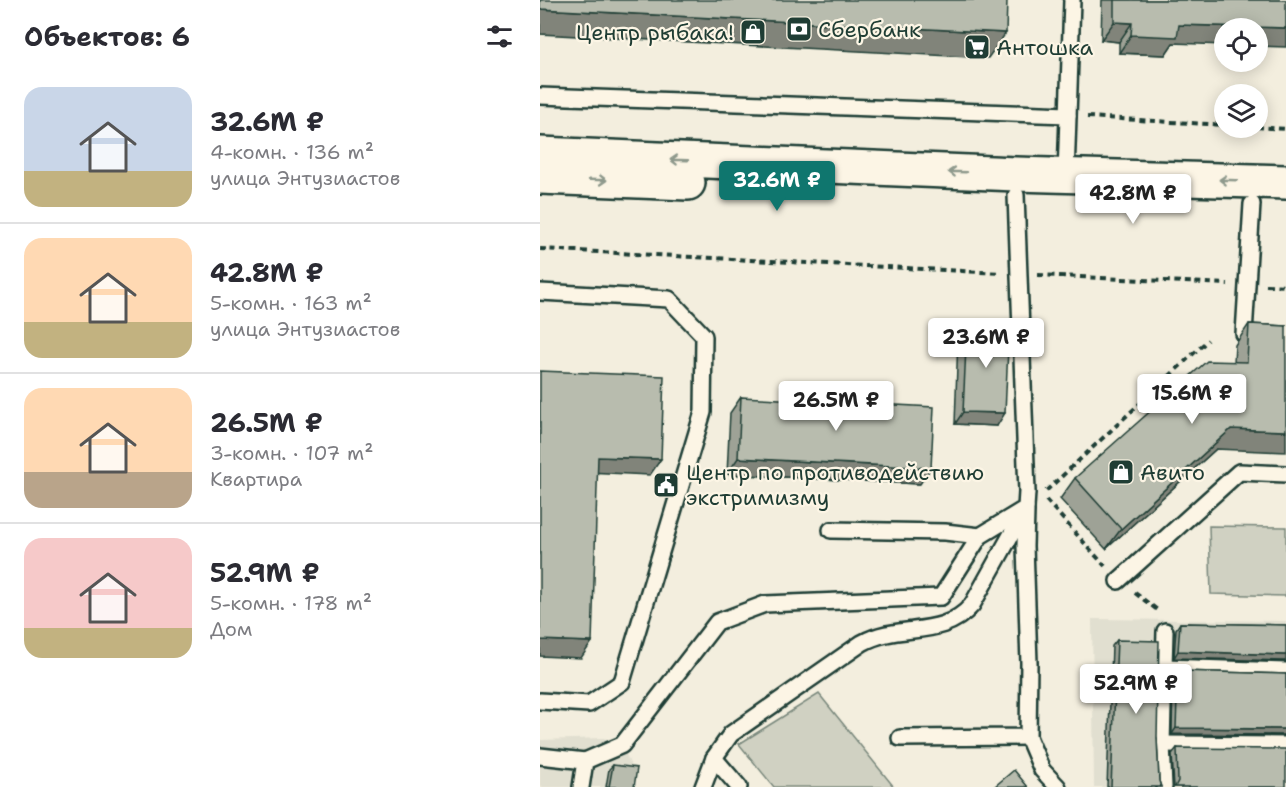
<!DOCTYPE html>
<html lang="ru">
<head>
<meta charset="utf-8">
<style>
  :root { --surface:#fff; --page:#f2f2f3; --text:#2b2b33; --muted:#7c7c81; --line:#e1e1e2; --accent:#0f766e }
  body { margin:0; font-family:"Shantell Sans",sans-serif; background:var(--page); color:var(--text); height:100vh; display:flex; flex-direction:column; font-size:22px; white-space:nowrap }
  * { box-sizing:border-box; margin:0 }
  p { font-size:20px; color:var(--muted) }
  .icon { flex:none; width:33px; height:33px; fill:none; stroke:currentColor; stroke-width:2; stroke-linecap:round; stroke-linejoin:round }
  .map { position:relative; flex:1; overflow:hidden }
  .panel { display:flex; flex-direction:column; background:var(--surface); width:540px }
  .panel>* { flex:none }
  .fabs { position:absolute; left:674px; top:18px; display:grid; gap:12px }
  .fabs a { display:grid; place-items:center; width:54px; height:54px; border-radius:50%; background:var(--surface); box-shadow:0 3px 15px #0003; font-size:30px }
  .price { position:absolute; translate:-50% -51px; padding:0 14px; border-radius:6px; background:#fff; color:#222; font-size:20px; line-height:39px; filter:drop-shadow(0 2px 3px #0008) }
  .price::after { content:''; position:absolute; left:50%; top:36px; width:18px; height:14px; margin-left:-9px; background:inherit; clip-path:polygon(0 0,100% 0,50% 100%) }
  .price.active { background:var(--accent); color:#fff }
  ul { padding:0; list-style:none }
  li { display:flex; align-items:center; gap:18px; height:150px; padding:0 24px }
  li+li { border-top:2px solid var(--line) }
  li span { display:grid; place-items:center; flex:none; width:168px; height:120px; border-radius:18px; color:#555 }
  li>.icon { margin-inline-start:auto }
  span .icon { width:72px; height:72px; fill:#fffc; stroke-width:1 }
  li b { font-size:26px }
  h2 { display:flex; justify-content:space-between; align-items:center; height:72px; padding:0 24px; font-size:26px }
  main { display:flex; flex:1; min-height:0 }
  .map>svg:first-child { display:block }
  .built { fill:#e1dfd0 }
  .green { fill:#d0d1c2; stroke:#78877b; stroke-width:1.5 }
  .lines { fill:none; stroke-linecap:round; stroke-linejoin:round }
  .lane-casing { stroke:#1f3d34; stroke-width:20 }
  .secondary-casing { stroke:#1f3d34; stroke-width:38 }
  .path { stroke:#1f3d34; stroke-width:4; stroke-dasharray:6 4.5; stroke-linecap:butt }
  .lane { stroke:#fcf5e5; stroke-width:15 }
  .secondary { stroke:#fcf5e5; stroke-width:33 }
  .wall { fill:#9ea296; stroke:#1f3d34; stroke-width:1.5 }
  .shaded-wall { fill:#81847a; stroke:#1f3d34; stroke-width:1.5 }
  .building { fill:#b8bcae; stroke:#1f3d34; stroke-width:1.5 }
  .oneway { stroke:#8e998c }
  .labels { text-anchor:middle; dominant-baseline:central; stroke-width:4.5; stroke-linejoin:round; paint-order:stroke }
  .poi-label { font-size:22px; fill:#1f3d34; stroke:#fcf5e5; text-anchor:start }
</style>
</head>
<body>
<main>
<section class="panel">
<h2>Объектов: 6<svg class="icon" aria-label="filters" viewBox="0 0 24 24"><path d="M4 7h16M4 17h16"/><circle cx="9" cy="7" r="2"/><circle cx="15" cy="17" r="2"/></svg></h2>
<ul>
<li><span style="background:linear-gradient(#c9d6e8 70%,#c2b280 0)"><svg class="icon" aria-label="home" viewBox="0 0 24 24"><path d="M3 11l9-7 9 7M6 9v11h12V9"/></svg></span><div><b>32.6M ₽</b><p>4-комн. · 136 m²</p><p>улица Энтузиастов</p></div></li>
<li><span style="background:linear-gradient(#ffd9b3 70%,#c2b280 0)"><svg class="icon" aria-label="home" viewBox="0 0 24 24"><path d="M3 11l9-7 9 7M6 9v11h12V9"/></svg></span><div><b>42.8M ₽</b><p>5-комн. · 163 m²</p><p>улица Энтузиастов</p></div></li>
<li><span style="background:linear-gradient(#ffd9b3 70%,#b9a48a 0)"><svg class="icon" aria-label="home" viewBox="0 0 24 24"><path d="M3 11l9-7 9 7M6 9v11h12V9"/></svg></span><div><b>26.5M ₽</b><p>3-комн. · 107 m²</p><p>Квартира</p></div></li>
<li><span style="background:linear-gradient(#f6c9c9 75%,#c2b280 0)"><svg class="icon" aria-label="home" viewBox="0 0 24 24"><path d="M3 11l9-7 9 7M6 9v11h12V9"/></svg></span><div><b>52.9M ₽</b><p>5-комн. · 178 m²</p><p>Дом</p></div></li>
</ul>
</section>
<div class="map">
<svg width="746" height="787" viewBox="0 0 746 787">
  <rect width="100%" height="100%" fill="#f3eede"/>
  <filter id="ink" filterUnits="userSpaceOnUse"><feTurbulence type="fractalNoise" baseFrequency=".0167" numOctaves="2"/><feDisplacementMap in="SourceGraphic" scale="12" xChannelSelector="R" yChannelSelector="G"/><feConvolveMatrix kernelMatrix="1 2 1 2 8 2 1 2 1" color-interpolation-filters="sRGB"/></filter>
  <g filter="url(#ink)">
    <g class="built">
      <polygon points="552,619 746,621 746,787 554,787"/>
      <polygon points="64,738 82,745 94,773 91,787 0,787 0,740"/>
    </g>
    <g class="green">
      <polygon points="669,526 746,527 746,596 671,594"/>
      <polygon points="279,694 354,787 234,787 199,744"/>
    </g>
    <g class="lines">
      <g class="lane-casing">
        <g id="lane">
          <polyline points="0,96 528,115"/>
          <polyline points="526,175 532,0"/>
          <polyline points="0,292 129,299 164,336 163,412 82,682 49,704 0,701"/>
          <polyline points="704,334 712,204"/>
          <polyline points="291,530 405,532 440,536"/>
          <polyline points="578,581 699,472 746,474"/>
          <polyline points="624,667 625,631"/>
          <polyline points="488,737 502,770 518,787"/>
          <polyline points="360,738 488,737 489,663 485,546 486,511"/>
          <polyline points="622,744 746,745"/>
          <polyline points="0,756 45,761"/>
          <polyline points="174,758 199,787"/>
          <polyline points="41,787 45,761 82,745 177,622 225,604 401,597 440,536 486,508 487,492 476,195"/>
          <path d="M163,787L174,758L191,734L322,643C359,622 402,640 432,605L486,508"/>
          <polyline points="624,787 622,744 624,667 746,671"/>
        </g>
      </g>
      <g class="secondary-casing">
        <g id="secondary">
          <polyline points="0,154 476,174 746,182"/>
          <polyline points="0,177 148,183"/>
        </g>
      </g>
      <g class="path">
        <polyline points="547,117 684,125"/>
        <polyline points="717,127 746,129"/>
        <polyline points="0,249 461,273"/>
        <polyline points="498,275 688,284"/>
        <polyline points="726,285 746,286"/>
        <polyline points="506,491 668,340"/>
        <polyline points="506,500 565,566"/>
        <polyline points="595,593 620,612"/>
      </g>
      <use href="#lane" class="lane"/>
      <use href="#secondary" class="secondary"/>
    </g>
    <g class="wall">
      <polygon points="562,0 746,0 633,43 625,55 579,53 579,42 561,40"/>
      <polygon points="709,324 746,326 676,449 566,549 520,499 535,478 694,362 695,345"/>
      <polygon points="427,325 457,426 415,424 418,337"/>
      <polygon points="201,397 380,484 187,474 190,413"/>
      <polygon points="640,623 746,625 634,658 636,629"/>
      <polygon points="577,640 617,738 619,781 621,787 567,787 572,646"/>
      <polygon points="638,671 746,674 746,735 632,734 633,677"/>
      <polygon points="637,748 746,787 634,787 632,754"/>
      <polygon points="73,765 94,787 66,787 69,769"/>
    </g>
    <g class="shaded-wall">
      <polygon points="0,9 466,33 448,58 0,34"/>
      <polygon points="574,22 592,23 579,42 561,40"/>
      <polygon points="639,25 746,28 746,47 717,46 717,28 684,28 684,45 633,43 625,55 579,53 591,35"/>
      <polygon points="423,412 465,413 457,426 415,424"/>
      <polygon points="691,429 746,431 746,452 676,449 566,549 581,529"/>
      <polygon points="58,457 121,459 110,475 47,472"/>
      <polygon points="198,458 391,468 380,484 187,474"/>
      <polygon points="0,640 52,642 41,658 0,656"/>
      <polygon points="638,651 746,655 746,661 634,658"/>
      <polygon points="636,728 746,729 746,735 632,734"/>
    </g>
    <g class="building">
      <polygon points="0,0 467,0 466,33 0,9"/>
      <polygon points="574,0 746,0 746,28 639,25 637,37 591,35 592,23 574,22"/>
      <polygon points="709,324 746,326 746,431 691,429 581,529 535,478 667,361 707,362"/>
      <polygon points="427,325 469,326 465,413 423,412"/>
      <polygon points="0,371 124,376 121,459 58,457 52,642 0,640"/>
      <polygon points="201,397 394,407 391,468 198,458"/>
      <polygon points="640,623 746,625 746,655 638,651"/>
      <polygon points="577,640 619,641 617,738 619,781 621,787 571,787"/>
      <polygon points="638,671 746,674 746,729 636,728"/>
      <polygon points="637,748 746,749 746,787 635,787 638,781"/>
      <polygon points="73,765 97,768 94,787 69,787"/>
      <polygon points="474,770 488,787 454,787"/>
    </g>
    <defs><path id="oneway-shaft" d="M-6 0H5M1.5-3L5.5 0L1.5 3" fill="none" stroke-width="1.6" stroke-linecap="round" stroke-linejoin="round" transform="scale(1.5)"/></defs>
    <g class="oneway">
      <use href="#oneway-shaft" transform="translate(139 160) rotate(-178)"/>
      <use href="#oneway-shaft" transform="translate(417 172) rotate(-178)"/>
      <use href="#oneway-shaft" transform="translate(58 180) rotate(2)"/>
      <use href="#oneway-shaft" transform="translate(688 180) rotate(-178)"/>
    </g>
  </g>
  <defs>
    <g id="bank-square" transform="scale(1.35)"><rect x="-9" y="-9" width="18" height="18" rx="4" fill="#1f3d34" stroke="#fcf5e5"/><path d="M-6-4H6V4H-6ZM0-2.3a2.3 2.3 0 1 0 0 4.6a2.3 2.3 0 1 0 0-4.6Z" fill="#fff"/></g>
    <g id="shop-square" transform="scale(1.35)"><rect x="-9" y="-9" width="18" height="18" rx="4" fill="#1f3d34" stroke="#fcf5e5"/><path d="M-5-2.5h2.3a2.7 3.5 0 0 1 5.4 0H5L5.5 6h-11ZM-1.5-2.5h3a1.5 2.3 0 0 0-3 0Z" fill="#fff"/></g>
    <g id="supermarket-square" transform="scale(1.35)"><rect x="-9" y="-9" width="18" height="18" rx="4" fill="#1f3d34" stroke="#fcf5e5"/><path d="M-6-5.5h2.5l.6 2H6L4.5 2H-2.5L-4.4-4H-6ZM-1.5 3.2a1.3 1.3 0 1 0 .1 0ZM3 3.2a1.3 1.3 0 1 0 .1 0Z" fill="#fff"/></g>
    <g id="civic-square" transform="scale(1.35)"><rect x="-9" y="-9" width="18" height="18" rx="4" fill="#1f3d34" stroke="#fcf5e5"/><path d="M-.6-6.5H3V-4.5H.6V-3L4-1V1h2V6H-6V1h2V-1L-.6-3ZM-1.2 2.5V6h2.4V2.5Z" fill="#fff"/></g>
  </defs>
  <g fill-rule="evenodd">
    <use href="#bank-square" x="259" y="29"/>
    <use href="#shop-square" x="213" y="32"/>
    <use href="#supermarket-square" x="437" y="47"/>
    <use href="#shop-square" x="581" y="472"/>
    <use href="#civic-square" x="126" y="485"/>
  </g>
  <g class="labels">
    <g class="poi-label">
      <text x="278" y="29">Сбербанк</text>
      <text x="194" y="32" text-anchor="end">Центр рыбака!</text>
      <text x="456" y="47">Антошка</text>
      <text x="146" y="472">Центр по противодействию<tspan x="146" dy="25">экстримизму</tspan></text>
      <text x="600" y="472">Авито</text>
    </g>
  </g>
</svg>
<div class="fabs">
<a><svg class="icon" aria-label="locate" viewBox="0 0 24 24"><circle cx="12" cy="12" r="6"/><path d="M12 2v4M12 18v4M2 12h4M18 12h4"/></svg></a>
<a><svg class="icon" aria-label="layers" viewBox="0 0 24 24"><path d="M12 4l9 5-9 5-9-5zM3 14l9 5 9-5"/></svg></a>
</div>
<b class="price active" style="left:237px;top:212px">32.6M ₽</b>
<b class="price" style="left:593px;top:225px">42.8M ₽</b>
<b class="price" style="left:446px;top:369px">23.6M ₽</b>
<b class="price" style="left:652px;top:425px">15.6M ₽</b>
<b class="price" style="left:296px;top:432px">26.5M ₽</b>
<b class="price" style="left:596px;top:715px">52.9M ₽</b>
</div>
</main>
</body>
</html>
